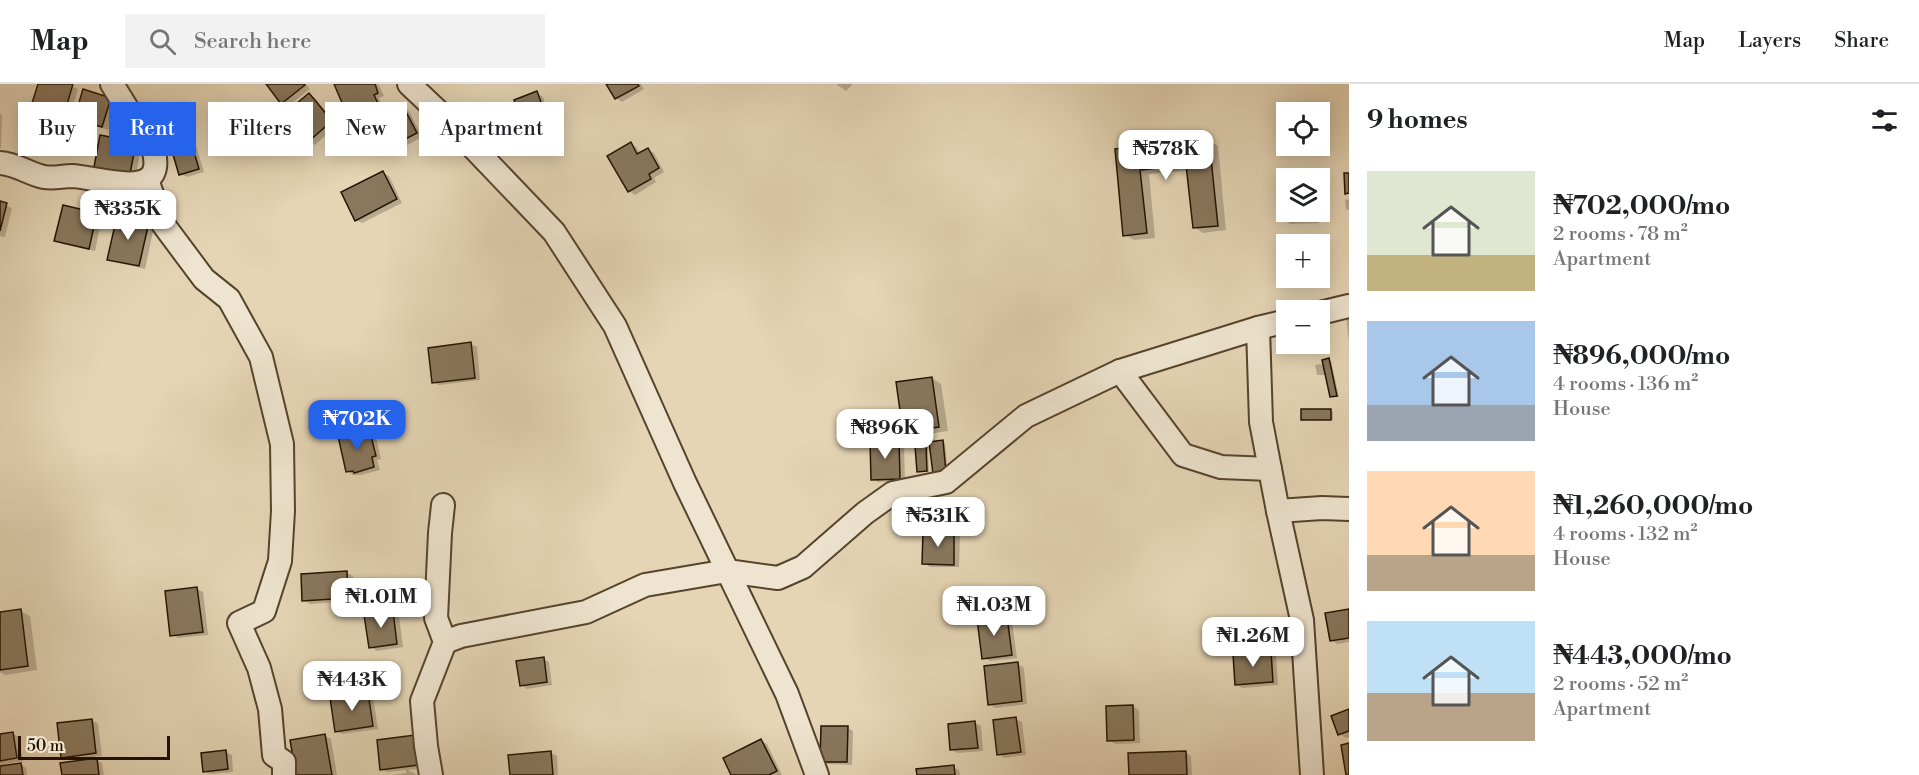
<!DOCTYPE html>
<html lang="en">
<head>
<meta charset="utf-8">
<style>
  :root { --surface:#fff; --page:#f2f2f2; --text:#202124; --muted:#757577; --line:#e0e0e0; --accent:#2563eb }
  body { margin:0; font-family:"Libre Bodoni",serif; background:var(--page); color:var(--text); height:100vh; display:flex; flex-direction:column; font-size:22px; white-space:nowrap }
  * { box-sizing:border-box; margin:0 }
  p { font-size:20px; color:var(--muted) }
  .icon { flex:none; width:33px; height:33px; fill:none; stroke:currentColor; stroke-width:2; stroke-linecap:round; stroke-linejoin:round }
  .map { position:relative; flex:1; overflow:hidden }
  .panel { display:flex; flex-direction:column; background:var(--surface); width:570px }
  .panel>* { flex:none }
  .guide { position:absolute; left:18px; top:18px; width:570px; height:54px; display:flex; gap:12px }
  .fabs { position:absolute; left:1276px; top:18px; display:grid; gap:12px }
  .fabs a { display:grid; place-items:center; width:54px; height:54px; border-radius:0px; background:var(--surface); box-shadow:0 3px 15px #0003; font-size:30px }
  .scale { position:absolute; left:18px; bottom:15px; width:152px; box-sizing:border-box; padding-left:6px; border:3px solid #251300; border-top:0; font-size:16px; line-height:21px; white-space:nowrap; color:#251300; -webkit-text-stroke:4px #eee4cf; paint-order:stroke }
  .price { position:absolute; translate:-50% -51px; padding:0 14px; border-radius:12px; background:#fff; color:#222; font-size:20px; line-height:39px; filter:drop-shadow(0 2px 3px #0008) }
  .price::after { content:''; position:absolute; left:50%; top:36px; width:18px; height:14px; margin-left:-9px; background:inherit; clip-path:polygon(0 0,100% 0,50% 100%) }
  .price.current { background:var(--accent); color:#fff }
  ul { padding:0; list-style:none }
  li { display:flex; align-items:center; gap:18px; height:150px; padding:0 18px }
  li span { display:grid; place-items:center; flex:none; width:168px; height:120px; border-radius:0px; color:#555 }
  li>.icon { margin-inline-start:auto }
  span .icon { width:72px; height:72px; fill:#fffc; stroke-width:1 }
  li b { font-size:26px }
  h2 { display:flex; justify-content:space-between; align-items:center; height:72px; padding:0 18px; font-size:26px }
  .tag { padding:0 21px; border-radius:0px; background:var(--surface); box-shadow:0 3px 15px #0003; font-size:21px; line-height:54px }
  .tag.current { background:var(--accent); color:#fff }
  header { display:flex; align-items:center; gap:36px; box-sizing:border-box; height:84px; padding:0 30px; background:var(--surface); border-bottom:2px solid var(--line) }
  header strong { font-size:28px }
  nav { display:flex; gap:33px; margin-inline-start:auto; font-size:21px }
  .search { width:420px; height:54px; background:var(--page); display:flex; align-items:center; gap:15px; box-sizing:border-box; padding:0 21px; border-radius:0px; color:var(--muted); font-size:22px }
  main { display:flex; flex:1; min-height:0 }
  .map>svg:first-child { display:block }
  .shadow { fill:#0003 }
  .building { fill:#89785e; stroke:#251300; stroke-width:1.5 }
  .lines { fill:none; stroke-linecap:round; stroke-linejoin:round }
  .street-casing { stroke:#55442d; stroke-width:26 }
  .street { stroke:#eee4cf; stroke-width:22 }
</style>
</head>
<body>
<header>
<strong>Map</strong>
<div class="search"><svg class="icon" aria-label="search" viewBox="0 0 24 24"><circle cx="10" cy="10" r="6"/><path d="M15 15l6 6"/></svg>Search here</div>
<nav><a>Map</a><a>Layers</a><a>Share</a></nav>
</header>
<main>
<div class="map">
<svg width="1349" height="691" viewBox="0 0 1349 691">
  <rect width="100%" height="100%" fill="#e5d5b5"/>
  <filter id="stains"><feTurbulence type="fractalNoise" baseFrequency=".00333" numOctaves="4"/><feColorMatrix values="0 0 0 0 .2 0 0 0 0 .09 0 0 0 0 .02 0 0 0 .5 -.17"/></filter>
  <radialGradient id="worn" r=".72"><stop offset=".6" stop-color="#630" stop-opacity="0"/><stop offset="1" stop-color="#630" stop-opacity=".3"/></radialGradient>
  <g class="shadow">
    <polygon points="39,0 67,0 78,5 66,46 29,34"/>
    <polygon points="268,0 306,0 310,5 288,22 282,18"/>
    <polygon points="336,0 378,0 384,12 379,14 385,27 393,22 399,26 403,23 409,27 422,53 387,72 381,68 382,26 356,37 350,34"/>
    <polygon points="608,0 641,0 644,5 622,18 616,14"/>
    <polygon points="836,0 853,0 846,7"/>
    <polygon points="537,9 543,13 551,36 514,49 508,45"/>
    <polygon points="309,11 315,14 337,41 315,61 309,57 286,30"/>
    <polygon points="111,15 117,18 108,46 75,34"/>
    <polygon points="179,22 185,25 204,88 187,93 181,90"/>
    <polygon points="0,29 2,31 1,64 0,64"/>
    <polygon points="1209,57 1218,62 1226,146 1203,149 1194,143 1188,86 1149,90 1155,154 1134,156 1125,151 1116,67"/>
    <polygon points="135,59 141,63 136,92 102,86 96,82"/>
    <polygon points="631,60 637,64 640,70 648,66 654,69 664,88 654,94 656,98 635,111 629,107"/>
    <polygon points="383,89 389,92 402,119 362,139 356,136"/>
    <polygon points="1287,102 1287,128 1319,128 1319,139 1290,140 1284,136"/>
    <polygon points="1349,115 1349,126 1346,125 1345,116"/>
    <polygon points="0,119 12,124 5,153 0,152"/>
    <polygon points="96,130 102,133 95,167 62,160 56,156"/>
    <polygon points="148,140 154,143 145,185 115,178 109,175"/>
    <polygon points="1346,232 1349,232 1349,259"/>
    <polygon points="471,260 477,263 480,296 439,301 433,298"/>
    <polygon points="1329,276 1331,277 1339,313 1332,312 1327,291 1317,291 1315,281 1320,280 1326,283"/>
    <polygon points="932,294 941,300 948,347 913,352 904,347"/>
    <polygon points="1330,326 1333,328 1333,336 1303,335"/>
    <polygon points="369,346 375,349 381,375 377,376 380,386 361,391 353,391 347,387"/>
    <polygon points="898,357 904,360 905,397 878,398 872,395"/>
    <polygon points="942,358 945,359 948,389 931,359"/>
    <polygon points="926,362 928,364 929,388 921,388 918,387"/>
    <polygon points="954,449 960,452 959,483 930,483 924,479"/>
    <polygon points="347,489 353,492 354,517 310,520 304,516"/>
    <polygon points="197,505 203,508 208,551 178,554 172,551"/>
    <polygon points="1349,526 1349,558 1337,560 1331,556"/>
    <polygon points="20,527 30,532 37,586 5,591 0,588 0,529"/>
    <polygon points="393,528 399,532 403,563 377,567 371,563"/>
    <polygon points="1006,533 1012,537 1017,574 990,577 984,574"/>
    <polygon points="1270,569 1276,572 1278,601 1242,604 1236,600"/>
    <polygon points="543,575 549,578 552,601 527,605 521,601"/>
    <polygon points="1018,580 1024,584 1027,620 995,624 989,620"/>
    <polygon points="367,609 373,613 378,645 342,650 336,647"/>
    <polygon points="1133,622 1139,626 1140,659 1115,660 1109,656"/>
    <polygon points="1349,627 1349,653 1346,654 1340,650 1333,633"/>
    <polygon points="1016,635 1022,638 1026,671 1004,674 998,670"/>
    <polygon points="92,636 98,640 102,672 68,676 62,673"/>
    <polygon points="975,639 981,642 983,667 958,669 952,666"/>
    <polygon points="848,644 853,647 852,681 828,680 822,677"/>
    <polygon points="12,649 18,653 23,677 5,680 6,683 20,680 26,684 27,691 0,691 0,652"/>
    <polygon points="325,652 331,655 337,691 297,691"/>
    <polygon points="378,657 424,684 408,686 417,691 392,691 406,689 406,686 387,688 381,685"/>
    <polygon points="761,657 767,660 782,691 733,691"/>
    <polygon points="226,668 232,671 233,688 210,690 204,687"/>
    <polygon points="1185,668 1191,672 1192,691 1130,691"/>
    <polygon points="551,669 557,672 558,691 511,691"/>
    <polygon points="96,676 102,679 104,691 64,691"/>
    <polygon points="953,683 959,686 960,691 918,691"/>
  </g>
  <g class="building">
    <polygon points="38,0 73,0 60,44 27,35"/>
    <polygon points="266,0 304,0 305,1 281,20"/>
    <polygon points="334,0 375,0 378,9 374,11 379,21 349,35"/>
    <polygon points="606,0 638,0 639,2 615,15"/>
    <polygon points="83,5 111,14 102,43 74,35"/>
    <polygon points="537,7 546,32 507,46 500,27 516,21 514,16"/>
    <polygon points="309,9 332,37 308,58 284,30"/>
    <polygon points="180,20 199,85 179,91 160,26"/>
    <polygon points="393,21 396,26 403,22 417,49 379,69 363,37"/>
    <polygon points="100,51 136,58 130,90 94,83"/>
    <polygon points="1209,55 1218,142 1193,144 1186,81 1140,86 1147,149 1123,152 1115,65"/>
    <polygon points="631,58 637,70 648,64 659,84 649,90 651,95 628,108 607,72"/>
    <polygon points="383,87 397,115 355,137 341,108"/>
    <polygon points="1344,89 1349,89 1349,109 1345,110"/>
    <polygon points="1282,101 1287,101 1287,128 1313,128 1314,136 1283,137"/>
    <polygon points="0,117 7,119 0,147"/>
    <polygon points="63,121 97,129 89,165 54,157"/>
    <polygon points="117,132 149,138 139,182 107,176"/>
    <polygon points="471,258 475,294 432,299 428,264"/>
    <polygon points="1329,274 1337,312 1330,313 1322,276"/>
    <polygon points="932,293 939,343 903,348 896,298"/>
    <rect x="1301" y="325" width="30" height="11"/>
    <polygon points="369,344 376,372 372,373 374,383 354,389 353,387 346,388 338,352"/>
    <polygon points="899,355 900,395 871,396 870,356"/>
    <polygon points="943,356 946,389 933,390 929,358"/>
    <polygon points="926,361 927,387 917,388 915,362"/>
    <polygon points="923,447 954,447 954,481 922,480"/>
    <polygon points="347,487 348,514 302,517 301,490"/>
    <polygon points="197,503 203,548 170,552 165,507"/>
    <polygon points="21,525 28,582 0,586 0,528"/>
    <polygon points="1349,525 1349,554 1330,557 1325,529"/>
    <polygon points="393,527 397,560 369,564 364,531"/>
    <polygon points="1007,532 1012,571 982,575 977,535"/>
    <polygon points="1271,567 1273,598 1235,601 1233,570"/>
    <polygon points="544,573 547,598 520,602 516,577"/>
    <polygon points="1018,578 1022,617 988,621 984,582"/>
    <polygon points="368,608 373,642 335,648 330,614"/>
    <polygon points="1133,621 1134,656 1107,657 1106,622"/>
    <polygon points="1349,625 1349,647 1338,651 1331,632"/>
    <polygon points="1016,633 1021,668 997,671 993,636"/>
    <polygon points="92,635 96,669 61,674 57,639"/>
    <polygon points="975,637 978,664 950,666 948,640"/>
    <polygon points="821,642 848,642 847,678 820,678"/>
    <polygon points="13,648 17,674 0,677 0,650"/>
    <polygon points="325,650 332,691 296,691 290,656"/>
    <polygon points="415,651 418,681 380,686 377,656"/>
    <polygon points="761,655 777,687 769,691 731,691 723,674"/>
    <polygon points="1349,659 1349,691 1346,691 1341,661"/>
    <polygon points="226,666 228,685 203,688 201,669"/>
    <polygon points="551,667 553,691 510,691 508,671"/>
    <polygon points="1186,667 1187,691 1129,691 1128,669"/>
    <polygon points="97,674 99,691 62,691 60,679"/>
    <polygon points="21,679 23,691 0,691 0,682"/>
    <polygon points="954,681 955,691 917,691 916,685"/>
  </g>
  <g class="lines">
    <g class="street-casing">
      <g id="street">
        <polyline points="409,0 445,34 554,148 615,242 685,399 787,610 817,691"/>
        <path d="M0,79C17,80 29,90 44,93C54,95 62,92 72,92C98,93 166,119 154,68L112,0"/>
        <polyline points="147,96 163,140 204,195 229,215 261,273 282,360 283,427 280,477 264,527 239,539 259,584 270,625 274,671 284,678 284,691"/>
        <polyline points="1320,229 1349,222"/>
        <polyline points="1287,237 1258,244 1261,338 1278,427 1302,536 1312,691"/>
        <polyline points="1120,287 1258,244"/>
        <polyline points="1278,427 1322,424 1349,425"/>
        <polyline points="445,558 461,552 586,528 645,501 727,487 778,494 803,483 865,429 893,409 946,398 1026,332 1120,287 1183,371 1221,383 1270,385"/>
        <polyline points="431,691 426,662 422,617 445,558 436,534 440,449 443,421"/>
      </g>
    </g>
    <use href="#street" class="street"/>
  </g>
  <rect width="100%" height="100%" filter="url(#stains)"/>
  <rect width="100%" height="100%" fill="url(#worn)"/>
</svg>
<div class="fabs">
<a><svg class="icon" aria-label="locate" viewBox="0 0 24 24"><circle cx="12" cy="12" r="6"/><path d="M12 2v4M12 18v4M2 12h4M18 12h4"/></svg></a>
<a><svg class="icon" aria-label="layers" viewBox="0 0 24 24"><path d="M12 4l9 5-9 5-9-5zM3 14l9 5 9-5"/></svg></a>
<a>+</a>
<a>−</a>
</div>
<div class="scale">50 m</div>
<b class="price" style="left:1166px;top:97px">₦578K</b>
<b class="price" style="left:128px;top:157px">₦335K</b>
<b class="price current" style="left:357px;top:367px">₦702K</b>
<b class="price" style="left:885px;top:376px">₦896K</b>
<b class="price" style="left:938px;top:464px">₦531K</b>
<b class="price" style="left:381px;top:545px">₦1.01M</b>
<b class="price" style="left:994px;top:553px">₦1.03M</b>
<b class="price" style="left:1253px;top:584px">₦1.26M</b>
<b class="price" style="left:352px;top:628px">₦443K</b>
<div class="guide">
<a class="tag">Buy</a>
<a class="tag current">Rent</a>
<a class="tag">Filters</a>
<a class="tag">New</a>
<a class="tag">Apartment</a>
</div>
</div>
<section class="panel">
<h2>9 homes<svg class="icon" aria-label="filters" viewBox="0 0 24 24"><path d="M4 7h16M4 17h16"/><circle cx="9" cy="7" r="2"/><circle cx="15" cy="17" r="2"/></svg></h2>
<ul>
<li><span style="background:linear-gradient(#dfe7d0 70%,#c2b280 0)"><svg class="icon" aria-label="home" viewBox="0 0 24 24"><path d="M3 11l9-7 9 7M6 9v11h12V9"/></svg></span><div><b>₦702,000/mo</b><p>2 rooms · 78 m²</p><p>Apartment</p></div></li>
<li><span style="background:linear-gradient(#a9c7e8 70%,#9aa5b1 0)"><svg class="icon" aria-label="home" viewBox="0 0 24 24"><path d="M3 11l9-7 9 7M6 9v11h12V9"/></svg></span><div><b>₦896,000/mo</b><p>4 rooms · 136 m²</p><p>House</p></div></li>
<li><span style="background:linear-gradient(#ffd9b3 70%,#b9a48a 0)"><svg class="icon" aria-label="home" viewBox="0 0 24 24"><path d="M3 11l9-7 9 7M6 9v11h12V9"/></svg></span><div><b>₦1,260,000/mo</b><p>4 rooms · 132 m²</p><p>House</p></div></li>
<li><span style="background:linear-gradient(#bfe0f5 60%,#b9a48a 0)"><svg class="icon" aria-label="home" viewBox="0 0 24 24"><path d="M3 11l9-7 9 7M6 9v11h12V9"/></svg></span><div><b>₦443,000/mo</b><p>2 rooms · 52 m²</p><p>Apartment</p></div></li>
</ul>
</section>
</main>
</body>
</html>
